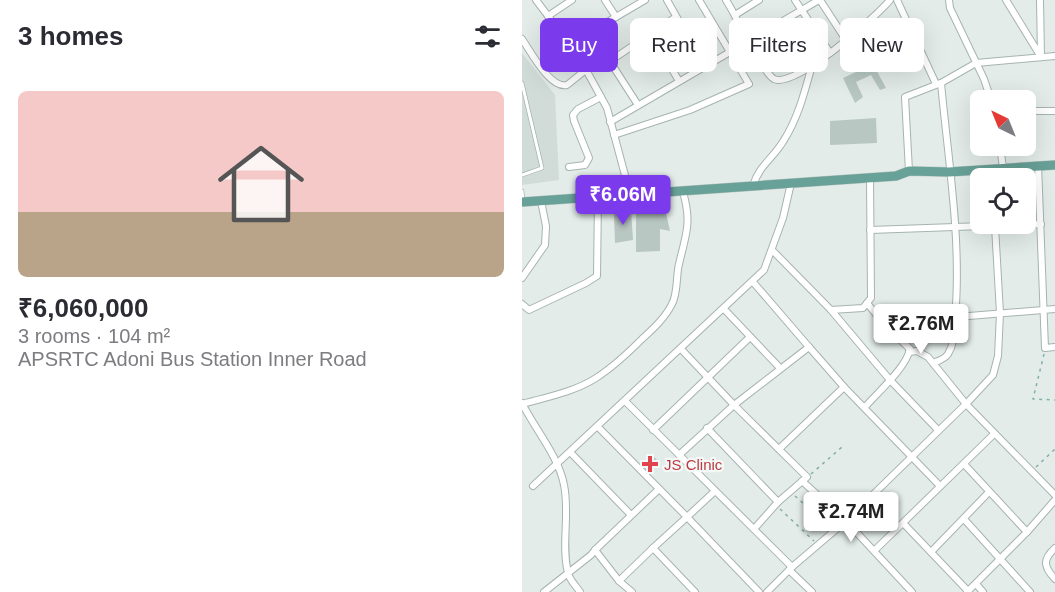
<!DOCTYPE html>
<html lang="en">
<head>
<meta charset="utf-8">
<style>
  :root { --surface:#fff; --page:#f7f7f7; --text:#2b2b33; --muted:#7c7c81; --accent:#7c3aed }
  body { margin:0; font-family:Helvetica,sans-serif; background:var(--page); color:var(--text); height:100vh; display:flex; flex-direction:column; font-size:22px; white-space:nowrap }
  * { box-sizing:border-box; margin:0 }
  p { font-size:20px; color:var(--muted) }
  .icon { flex:none; width:33px; height:33px; fill:none; stroke:currentColor; stroke-width:2; stroke-linecap:round; stroke-linejoin:round }
  .map { position:relative; flex:1; overflow:hidden }
  .side { display:flex; flex-direction:column; background:var(--surface); width:522px }
  .side>* { flex:none }
  .guide { position:absolute; left:18px; top:18px; width:424px; height:54px; display:flex; gap:12px }
  .needle { width:39px; rotate:317deg }
  .controls { position:absolute; left:448px; top:90px; display:grid; gap:12px }
  .controls a { display:grid; place-items:center; width:66px; height:66px; border-radius:9px; background:var(--surface); box-shadow:0 6px 24px #0002; font-size:30px }
  .price { position:absolute; translate:-50% -51px; padding:0 14px; border-radius:6px; background:#fff; color:#222; font-size:20px; line-height:39px; filter:drop-shadow(0 2px 3px #0008) }
  .price::after { content:''; position:absolute; left:50%; top:36px; width:18px; height:14px; margin-left:-9px; background:inherit; clip-path:polygon(0 0,100% 0,50% 100%) }
  .price.on { background:var(--accent); color:#fff }
  ul { padding:0; list-style:none }
  li { display:grid; align-content:center; gap:12px; height:318px; padding:0 18px }
  li span { display:grid; place-items:center; height:186px; border-radius:9px; color:#555 }
  li>.icon { margin-inline-start:auto }
  span .icon { width:108px; height:108px; fill:#fffc; stroke-width:1 }
  li b { font-size:26px }
  h2 { display:flex; justify-content:space-between; align-items:center; height:72px; padding:0 18px; font-size:26px }
  .tag { padding:0 21px; border-radius:9px; background:var(--surface); box-shadow:0 6px 24px #0002; font-size:21px; line-height:54px }
  .tag.on { background:var(--accent); color:#fff }
  main { display:flex; flex:1; min-height:0 }
  .map>svg:first-child { display:block }
  .built { fill:#d1dcd8 }
  .building { fill:#b8c7c2 }
  .lines { fill:none; stroke-linecap:round; stroke-linejoin:round }
  .service-casing { stroke:#a6b4b0; stroke-width:4.5 }
  .minor-casing { stroke:#a6b4b0; stroke-width:8 }
  .primary-casing { stroke:#c1c9c7; stroke-width:10 }
  .path { stroke:#84afa5; stroke-width:1.5; stroke-dasharray:3 4.5; stroke-linecap:butt }
  .service { stroke:#fff; stroke-width:3 }
  .minor { stroke:#fff; stroke-width:6 }
  .primary { stroke:#68a197; stroke-width:9 }
  .health-dot { fill:#e0444e; stroke:#f3f9f7; stroke-width:2 }
  .labels { text-anchor:middle; dominant-baseline:central; stroke-width:4.5; stroke-linejoin:round; paint-order:stroke }
  .health-label { font-size:15px; fill:#be3a42; stroke:#f3f9f7; text-anchor:start }
</style>
</head>
<body>
<main>
<section class="side">
<h2>3 homes<svg class="icon" aria-label="filters" viewBox="0 0 24 24"><path d="M4 7h16M4 17h16"/><circle cx="9" cy="7" r="2"/><circle cx="15" cy="17" r="2"/></svg></h2>
<ul>
<li><span style="background:linear-gradient(#f6c9c9 65%,#b9a48a 0)"><svg class="icon" aria-label="home" viewBox="0 0 24 24"><path d="M3 11l9-7 9 7M6 9v11h12V9"/></svg></span><div><b>₹6,060,000</b><p>3 rooms · 104 m²</p><p>APSRTC Adoni Bus Station Inner Road</p></div></li>
</ul>
</section>
<div class="map">
<svg width="533" height="592" viewBox="0 0 533 592">
  <rect width="100%" height="100%" fill="#e3ece9"/>
  <polygon class="built" points="0,53 33,95 37,180 0,185"/>
  <g class="building">
    <polygon points="351,64 364,88 358,90 349,75 334,82 341,97 333,103 321,78"/>
    <polygon points="354,118 355,143 308,145 308,121"/>
    <polygon points="142,204 148,231 138,229 138,251 114,252 114,208"/>
    <polygon points="109,209 111,240 93,243 92,213"/>
    <polygon points="130,455 138,463 127,473 120,465"/>
  </g>
  <g class="lines">
    <g class="service-casing">
      <g id="service">
        <polyline points="0,83 20,168 0,175"/>
        <polyline points="0,191 1,201"/>
      </g>
    </g>
    <g class="minor-casing">
      <g id="minor">
        <polyline points="14,0 57,57 85,108 108,194"/>
        <polyline points="83,0 94,17"/>
        <polyline points="145,0 183,67"/>
        <path d="M204,0C214,15 240,72 252,79C273,89 354,17 368,0"/>
        <polyline points="273,0 308,53"/>
        <polyline points="298,0 324,40"/>
        <polyline points="375,0 414,84"/>
        <polyline points="427,0 428,8 462,79 469,100"/>
        <polyline points="484,0 519,57"/>
        <polyline points="518,0 519,56"/>
        <polyline points="213,15 237,0"/>
        <polyline points="26,16 50,0"/>
        <polyline points="69,32 116,105"/>
        <polyline points="129,34 157,81"/>
        <path d="M0,39C9,52 28,89 45,85L65,69"/>
        <polyline points="48,44 123,0"/>
        <polyline points="88,61 154,17"/>
        <polyline points="504,111 533,111"/>
        <polyline points="88,122 297,0"/>
        <polyline points="92,135 168,110 227,84 177,0"/>
        <polyline points="478,146 481,168"/>
        <polyline points="516,165 523,348 533,347"/>
        <polyline points="47,167 63,165 67,158 52,121 51,115 56,109 79,97"/>
        <polyline points="387,171 383,97 419,83 454,63 533,56"/>
        <path d="M231,186C237,165 251,159 262,140C276,118 283,91 290,65"/>
        <polyline points="348,230 519,224"/>
        <polyline points="250,250 309,310 341,308 349,298 348,177"/>
        <polyline points="0,278 23,245 24,226 19,201"/>
        <polyline points="0,304 7,310 64,283 75,276 76,197"/>
        <polyline points="202,309 258,368"/>
        <polyline points="309,310 368,380 416,430"/>
        <polyline points="361,323 533,309"/>
        <polyline points="159,349 212,405 285,477 256,502 185,428"/>
        <polyline points="387,352 395,351 406,357 444,404 533,495"/>
        <path d="M411,363C416,361 423,359 426,354C433,343 432,330 433,318C440,242 426,159 419,83"/>
        <polyline points="322,387 418,486"/>
        <polyline points="103,401 270,567"/>
        <path d="M0,403C13,429 37,457 42,485C48,513 39,544 46,573C47,579 54,586 58,592"/>
        <path d="M0,404C25,397 52,392 74,378C91,367 106,353 120,339C131,329 143,318 150,304C156,293 154,276 157,264C164,234 170,223 161,192"/>
        <path d="M343,407C356,392 384,368 388,349L361,323L345,303"/>
        <polyline points="76,427 165,517 193,491"/>
        <polyline points="131,430 228,337"/>
        <polyline points="257,449 322,387 287,347"/>
        <polyline points="48,452 109,515"/>
        <polyline points="157,455 212,405 287,347 231,282"/>
        <polyline points="442,464 505,532"/>
        <polyline points="280,481 324,521 390,592"/>
        <polyline points="11,486 242,270 261,218 269,183"/>
        <polyline points="442,519 508,592"/>
        <polyline points="382,524 446,591"/>
        <polyline points="232,529 256,502"/>
        <path d="M533,548C520,560 522,567 533,579"/>
        <polyline points="353,550 472,434"/>
        <polyline points="409,552 467,492"/>
        <polyline points="267,570 290,592"/>
        <polyline points="97,581 73,550 137,489"/>
        <polyline points="454,584 461,592"/>
        <polyline points="22,592 69,555 73,550"/>
        <polyline points="110,592 97,581 131,548"/>
        <polyline points="173,592 131,548 165,517 237,592"/>
        <polyline points="245,592 270,567 324,521 444,404 471,375 476,356 478,313 473,226"/>
        <polyline points="445,592 505,532 533,500"/>
      </g>
    </g>
    <g class="primary-casing">
      <polyline id="primary" points="0,202 374,176 387,171 427,172 533,165"/>
    </g>
    <g class="path">
      <polyline points="522,354 511,399 533,400"/>
      <polyline points="514,467 533,449"/>
      <polyline points="289,474 320,447"/>
      <polyline points="273,496 308,527"/>
      <polyline points="258,509 292,541"/>
    </g>
    <use href="#service" class="service"/>
    <use href="#minor" class="minor"/>
    <use href="#primary" class="primary"/>
  </g>
  <path class="health-dot" d="M125 455h6v6h6v6h-6v6h-6v-6h-6v-6h6z"/>
  <g class="labels">
    <g class="health-label">
      <text x="142" y="464">JS Clinic</text>
    </g>
  </g>
</svg>
<div class="controls">
<a><svg class="needle" viewBox="-14 -14 28 28"><path d="M0-13l5 13h-10z" fill="#e53935"/><path d="M0 13l5-13h-10z" fill="#7c7c81"/></svg></a>
<a><svg class="icon" aria-label="locate" viewBox="0 0 24 24"><circle cx="12" cy="12" r="6"/><path d="M12 2v4M12 18v4M2 12h4M18 12h4"/></svg></a>
</div>
<b class="price on" style="left:101px;top:226px">₹6.06M</b>
<b class="price" style="left:399px;top:355px">₹2.76M</b>
<b class="price" style="left:329px;top:543px">₹2.74M</b>
<div class="guide">
<a class="tag on">Buy</a>
<a class="tag">Rent</a>
<a class="tag">Filters</a>
<a class="tag">New</a>
</div>
</div>
</main>
</body>
</html>
